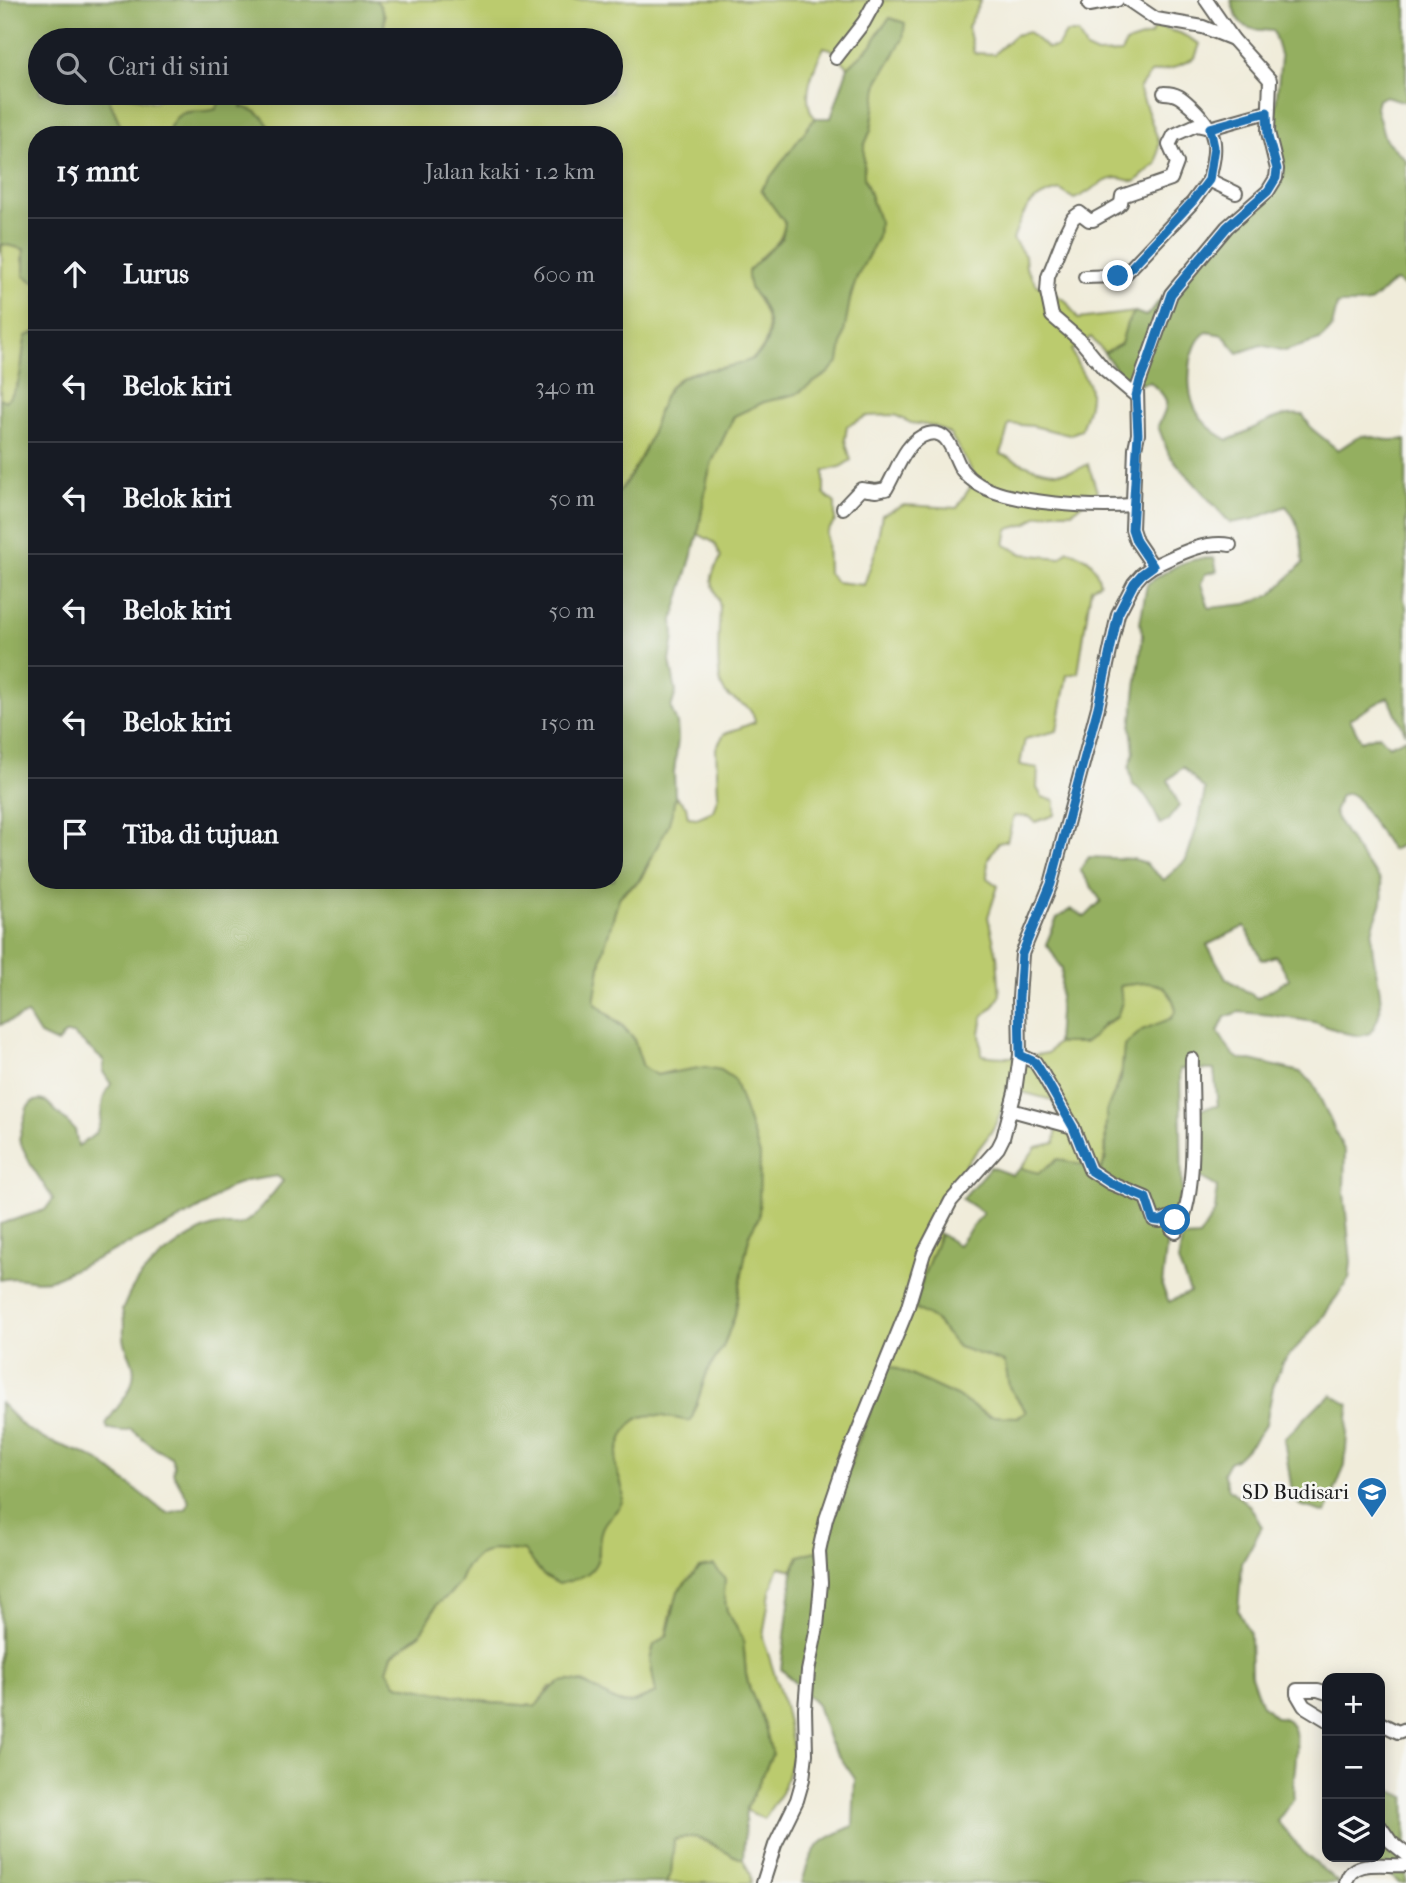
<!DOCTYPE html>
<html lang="id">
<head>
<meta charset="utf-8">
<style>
  body { margin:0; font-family:"IM FELL French Canon",serif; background:#20242c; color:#f1f3f6 }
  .controls { position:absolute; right:21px; bottom:21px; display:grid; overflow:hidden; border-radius:14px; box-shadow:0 4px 18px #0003 }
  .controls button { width:63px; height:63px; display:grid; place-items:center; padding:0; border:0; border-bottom:2px solid #363941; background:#171b24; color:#f1f3f6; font:35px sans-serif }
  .stop { position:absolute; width:21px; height:21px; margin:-16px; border:5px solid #1f6fb2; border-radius:50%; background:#fff }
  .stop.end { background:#1f6fb2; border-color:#fff; box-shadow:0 2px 7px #0008 }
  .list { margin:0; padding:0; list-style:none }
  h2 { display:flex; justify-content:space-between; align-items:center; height:91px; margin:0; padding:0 28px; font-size:30px }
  h2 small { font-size:23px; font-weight:400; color:#9ea1a6 }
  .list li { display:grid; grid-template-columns:46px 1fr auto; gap:21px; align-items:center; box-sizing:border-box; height:112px; padding:0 28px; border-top:2px solid #363941 }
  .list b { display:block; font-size:26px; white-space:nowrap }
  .list em { font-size:23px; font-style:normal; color:#9ea1a6 }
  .icon { flex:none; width:38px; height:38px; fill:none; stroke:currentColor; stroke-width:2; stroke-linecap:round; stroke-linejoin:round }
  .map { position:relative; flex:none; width:1406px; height:1883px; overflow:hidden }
  .search { position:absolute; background:#171b24; box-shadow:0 4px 18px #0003; left:28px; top:28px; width:595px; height:77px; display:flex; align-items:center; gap:18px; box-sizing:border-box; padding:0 24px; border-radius:38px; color:#9ea1a6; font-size:26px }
  .panel { position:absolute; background:#171b24; box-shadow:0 4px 18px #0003; left:28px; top:126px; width:595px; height:763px; border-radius:28px }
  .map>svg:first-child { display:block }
  .green { fill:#bbcb6e; stroke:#6c7445; stroke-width:2; fill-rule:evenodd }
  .forest { fill:#94af61; stroke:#58663e; stroke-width:2; fill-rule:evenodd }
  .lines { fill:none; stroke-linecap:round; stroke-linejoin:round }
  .minor-casing { stroke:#66655e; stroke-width:16 }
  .minor { stroke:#fff; stroke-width:12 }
  .route { stroke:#1f6fb2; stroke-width:9 }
  .labels { text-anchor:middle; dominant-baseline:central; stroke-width:5; stroke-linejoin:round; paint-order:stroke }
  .poi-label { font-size:21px; fill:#1c1c1c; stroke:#f6f6f2; text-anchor:end }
</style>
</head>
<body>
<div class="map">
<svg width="1406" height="1883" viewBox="0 0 1406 1883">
  <rect width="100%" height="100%" fill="#f6f6f2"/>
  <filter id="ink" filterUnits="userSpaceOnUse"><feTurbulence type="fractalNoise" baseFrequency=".0143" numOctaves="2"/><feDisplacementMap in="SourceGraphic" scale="14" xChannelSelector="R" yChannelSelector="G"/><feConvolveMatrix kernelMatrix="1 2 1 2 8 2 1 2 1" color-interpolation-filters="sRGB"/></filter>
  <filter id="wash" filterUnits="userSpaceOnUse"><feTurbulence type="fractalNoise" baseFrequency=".00686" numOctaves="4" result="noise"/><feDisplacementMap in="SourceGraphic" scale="28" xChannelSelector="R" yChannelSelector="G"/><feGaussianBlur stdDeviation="1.57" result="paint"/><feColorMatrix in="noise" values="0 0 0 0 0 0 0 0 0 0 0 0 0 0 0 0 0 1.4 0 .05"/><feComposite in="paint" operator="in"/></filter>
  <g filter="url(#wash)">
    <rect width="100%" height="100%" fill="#f0ecda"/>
    <!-- green -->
    <g class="green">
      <path d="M375,0H981L968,27L974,53L994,54L1015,35L1029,32L1047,48L1057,47L1066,33H1078L1086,49L1097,54L1121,53L1126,43L1151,35L1154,26L1180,33L1200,44L1195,58L1173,68L1151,73L1139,88L1159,142L1157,163L1135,182C1129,181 1122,178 1117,178C1101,179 1089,194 1074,199L1060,190C1028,197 1024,210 1013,239L1025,256L1026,268L1037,285L1066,301L1078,319L1135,312L1127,323L1121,344L1104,353L1091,337L1072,350C1075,364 1084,373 1089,386C1093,400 1085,417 1081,430L1069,435L1033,426L1009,424L1001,454C1029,467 1060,482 1088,464L1097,491L1072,512H1054L1037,516L1027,524L1008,529L1005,545L1023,554L1060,558L1068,550C1090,558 1094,561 1100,583L1091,588L1078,673L1067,675L1057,731L1025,739L1020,765L1038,768L1037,788L1042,797L1055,801V815L1035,822L1030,817L1014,816L1007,841L998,843L988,859L987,878L998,886L988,917L997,956L1000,996L994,1006L983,1016L980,1033L982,1055C1005,1059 1026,1057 1048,1053L1057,1043H1084C1095,1034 1103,1024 1117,1017L1122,1002L1119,986C1148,982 1168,977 1176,1010C1170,1024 1155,1026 1142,1030C1127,1059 1112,1090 1106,1122C1103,1140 1109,1152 1101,1170L1058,1159L1039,1173L1021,1168L1036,1147L1055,1143L1058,1112L1052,1100L1007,1088C999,1140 969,1152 946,1192C940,1203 935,1216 930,1228L940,1234L923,1277L916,1307L936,1321L958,1347L1004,1362L1008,1372L1009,1387L1026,1412C1003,1429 977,1409 956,1396L829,1530V1550L823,1555L799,1556L793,1570L779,1567L770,1592L763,1637L784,1705L794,1751L784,1788L764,1819L746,1810L772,1755L764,1722L750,1690L746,1674L743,1638L727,1611L724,1595V1579L673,1605L666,1636L654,1645L650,1660L656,1693L628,1704L612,1700L583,1682L550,1687L536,1706L494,1703L396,1684L387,1670L392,1655L421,1633L437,1604L449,1595L459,1583L466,1567L478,1555L494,1549L525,1551L544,1576L599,1555C599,1544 598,1533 604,1523C610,1514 622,1509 623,1497C625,1487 616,1476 616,1466C614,1448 627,1415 648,1414C658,1414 679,1419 691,1421L707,1372L724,1345L735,1315L746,1251L750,1233L759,1217L673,1071L657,1075L643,1067L633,1037L621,1024L594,1003L602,955L619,898C625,890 634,887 640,880C650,865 672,813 675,796L686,806L688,817L697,818L713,811L718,795L716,748L724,734L755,722C753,701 731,705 723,689C715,674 719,627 720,609C720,598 711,588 712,577C713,570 718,564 721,557L715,543L698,534L707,480L712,462L734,416L764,402L796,394L828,373L857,277L878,237L879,221L864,177L862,162L864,146L871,130L878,81L895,53L880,30L872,45L848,67L831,49L824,47C814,67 799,99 815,118L761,190L785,223C782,241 774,248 759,258L750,288C761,302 771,319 767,337C755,384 692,355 669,388C659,403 656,422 650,438C641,458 629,481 614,498V135H270V132L257,112L241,107L245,93H611V40H383L385,15ZM895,415L911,423L934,426L950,434L976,478L957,508L904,505L882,515L876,549L864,585L836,582L828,573L827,533L835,521V503L824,494V471L840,467L851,460L845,440L847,426L867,416Z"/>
      <path d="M106,93H118L154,102L168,93H206L219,102L216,110C190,116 183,101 168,132L173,135H125Z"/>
      <path d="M2,244L24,249L23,260L30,280L37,283V332L26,337C20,358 25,387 5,401L0,398Z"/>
      <path d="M689,1835C711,1841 723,1854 743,1859L750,1874L751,1883H666L671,1873L674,1840Z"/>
    </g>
    <!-- forest -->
    <g class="forest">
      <path d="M0,0H375C388,11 384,25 383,40H297L281,37L273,40H40V93H106L125,135H37V283L24,276V249L2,244L0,252Z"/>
      <path d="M1231,0H1406V102L1385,96L1378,100L1376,108L1385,139L1406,160V288L1396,281C1385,285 1379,298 1368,303C1358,306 1347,302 1337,305L1332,328L1320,340L1285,351L1261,345L1238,353L1223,335L1207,332C1197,338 1194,349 1191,360C1185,397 1194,422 1228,440C1253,431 1275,411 1303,415L1312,429L1338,450C1359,437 1358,432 1382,439C1389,441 1399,439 1406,440V565L1403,596L1406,607V734L1388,697L1350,719L1361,741L1379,735L1389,746L1406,738V843L1391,850L1356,797L1349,793L1341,795L1334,812C1342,830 1353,846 1365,862C1370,869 1379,874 1381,883C1387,907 1374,913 1372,934C1369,966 1394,1003 1370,1033L1361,1036L1345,1033L1314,1022L1271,1015L1239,1012L1225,1017L1218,1032C1227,1045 1233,1063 1251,1060L1300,1072L1312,1082L1316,1089L1345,1152L1344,1192L1351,1262L1349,1279L1318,1324L1282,1363L1273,1387L1266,1424L1253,1442L1236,1459L1229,1462L1223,1473L1229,1489L1250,1506L1262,1527L1242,1563L1238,1611L1250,1634L1251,1675L1256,1690L1262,1705L1275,1717C1312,1716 1289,1777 1294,1799L1277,1821L1306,1855L1339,1883H802C813,1844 817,1842 853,1826L855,1779L829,1741L817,1705L781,1669L793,1570L799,1556L815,1551L823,1555L829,1550L828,1530L855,1450L889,1365L956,1396L988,1416L1019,1417L1026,1412C1022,1403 1011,1392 1009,1386C1007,1377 1007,1370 1004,1362L958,1347L936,1321L915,1308L923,1277L940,1234L958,1245L983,1213L962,1199L990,1167L1012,1175L1021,1168L1039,1173L1058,1159L1101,1170L1106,1158V1111L1121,1079L1124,1046L1142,1030L1172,1018L1176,1010C1168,977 1148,982 1120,986L1122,1002L1117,1017L1103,1024L1093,1037L1084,1043H1057L1062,968C1055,961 1054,952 1046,944L1057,918L1071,909L1085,917L1101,901L1080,870L1089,857L1133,859L1143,862L1164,880L1186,860L1200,817L1205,790L1183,767L1168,780L1179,806L1167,821L1160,824C1152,807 1150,796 1133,785L1129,767L1134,752L1131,727L1143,634L1140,623L1147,584C1170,569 1186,557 1214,558L1217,571L1205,574L1201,584L1209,608L1247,604L1271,595L1303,563C1302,541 1301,524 1286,506L1254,519L1230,523L1169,455L1158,426C1170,400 1170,401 1150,382C1128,390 1115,368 1104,353L1121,344L1127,323L1135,312L1146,316L1188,269L1276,185L1272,139L1281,58L1273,31C1244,29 1239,29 1231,0ZM1245,926L1262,960L1276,956L1289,979L1257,998L1226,978L1207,945ZM1180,1069L1214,1070L1218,1106L1198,1109V1176L1217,1187L1215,1212L1199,1237L1182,1238L1178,1262L1190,1292L1169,1302L1162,1286L1167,1241L1166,1226L1182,1193Z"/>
      <path d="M890,18L905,23L903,39L878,81L871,130L864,146V177L879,221L878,237L857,277L851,294L839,361L828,373L796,394L764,402L734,416L712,462L707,480L698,534L673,620L674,637L670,661L676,692L671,708L677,723L678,739L674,773L675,796L673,809L668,826L638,882L624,891L619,898L602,955L594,1002L633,1037L643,1067L657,1075L705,1067L721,1070L734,1079L760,1155L759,1217L750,1233L746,1251L735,1314L724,1345L707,1372L691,1421C661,1417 636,1404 622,1439C619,1447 615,1457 616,1465C616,1475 625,1487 623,1497C622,1509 611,1514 605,1523C600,1530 599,1540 599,1549C599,1574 579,1579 559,1584L544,1576L524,1551L494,1549L478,1555L466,1567L459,1583L449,1595L437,1604L421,1633L392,1655L387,1670L396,1684L494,1703L536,1706C558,1678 568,1673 600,1692C608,1697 616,1703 625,1704C634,1705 648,1696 656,1693L650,1660L654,1645L667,1636L678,1591L699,1568L714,1565L725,1579L724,1595L727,1611L743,1638L746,1674L750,1690L764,1722L772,1755L746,1810L743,1859C715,1852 707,1829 674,1840L671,1873L666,1883H0V1403L25,1428L46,1440L85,1454L99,1461L162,1510L168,1513L186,1509L189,1501L173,1473L174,1465L171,1457L156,1449L131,1429L123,1431L108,1429L106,1424C117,1405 138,1389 133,1365C131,1357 127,1351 125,1343C122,1332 126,1322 122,1310C126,1302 129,1293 134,1286C147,1264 187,1235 211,1227C224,1222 236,1229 247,1221C260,1212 272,1194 283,1181L277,1176L246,1181L232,1186L218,1195L206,1205L171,1224L53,1279C31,1285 21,1274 0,1280V1224L45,1210L53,1199L31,1165L19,1140L27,1108L32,1102L40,1100L47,1102L75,1130L78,1146C84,1142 93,1137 96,1132C106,1115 96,1103 111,1084L103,1072L104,1061L73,1034H65L57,1043L40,1035L27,1014L0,1025V398L5,401C25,387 20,358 26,336L37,332V880H614V498C629,481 641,458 650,438C656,422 659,402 670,388C692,356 766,383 769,330C769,321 764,307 759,299C756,295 751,292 750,287C748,282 748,275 748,271L782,238L785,223L761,190L815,118H831L848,67L872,45L880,30Z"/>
      <path d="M206,93H245L241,107C257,110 269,117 270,135H173L168,132C178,103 194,116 216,109L219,102Z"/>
      <polygon points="1332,1395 1349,1405 1345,1465 1326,1513 1300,1505 1293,1498 1284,1439 1318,1405"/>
      <polygon points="1385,1775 1392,1791 1405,1797 1406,1883 1399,1883 1370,1857 1380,1857 1380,1783"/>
    </g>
  </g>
  <g filter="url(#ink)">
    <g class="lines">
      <!-- minor casing -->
      <g class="minor-casing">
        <g id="minor">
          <polyline points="1128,0 1156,19 1203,27 1233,39"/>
          <polyline points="1089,5 1117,0"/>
          <polyline points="836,58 864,22 876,0"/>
          <path d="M1164,93C1178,93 1183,99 1193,108C1219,133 1217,147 1209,180L1236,193"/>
          <polyline points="1085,277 1118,276 1126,273 1193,202 1209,180"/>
          <polyline points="1136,396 1104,369 1080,340 1052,316 1047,292 1048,277 1065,234 1073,218 1080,213 1089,220 1093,220 1118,206 1121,203 1122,196 1171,179 1177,163 1169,145 1174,135 1196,125 1210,128 1267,112"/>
          <path d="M843,508L861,489L876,491L886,489C897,471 905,440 928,434C950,428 953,457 962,470C966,475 973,481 978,484C1009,504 1095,508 1132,505"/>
          <path d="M1153,566C1176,556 1203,540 1230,545"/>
          <path d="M1020,1055L1035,1062L1042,1073L1073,1127L1090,1170L1110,1183L1146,1198L1154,1220L1160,1221L1173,1216L1172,1229L1176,1232C1200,1198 1191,1102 1192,1059"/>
          <polyline points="1011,1110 1073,1127"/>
          <polyline points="1327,1693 1318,1690 1297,1690 1297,1694 1304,1706 1327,1720"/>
          <polyline points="1380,1723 1398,1732 1406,1729"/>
          <polyline points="1380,1826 1391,1842 1406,1854"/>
          <polyline points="763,1883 775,1845 797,1800 803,1779 806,1754 805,1709 808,1671 817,1627 821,1583 819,1551 826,1519 845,1463 907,1310 924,1253 951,1201 998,1148 1003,1138 1015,1092 1020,1055 1019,998 1022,954 1051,884 1098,707 1118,614 1134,583 1142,574 1153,566 1136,541 1132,529 1135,448 1138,434 1137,389 1171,294 1227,227 1268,191 1276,178 1277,169 1268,132 1270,80 1233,39 1206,0"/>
          <path d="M1346,1883C1351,1857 1387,1867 1406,1865"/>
        </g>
      </g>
      <!-- minor -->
      <use href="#minor" class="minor"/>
    </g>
  </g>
  <g class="lines" filter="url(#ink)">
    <!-- route -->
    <polyline class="route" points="1118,276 1126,273 1193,201 1209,180 1214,147 1210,128 1267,112 1268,137 1277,169 1276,178 1268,191 1227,227 1171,294 1148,361 1140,380 1136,396 1138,434 1132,529 1136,541 1153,566 1142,574 1134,583 1118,614 1098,707 1051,884 1022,954 1019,998 1020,1055 1035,1062 1042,1073 1073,1127 1090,1170 1110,1183 1146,1198 1153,1220 1160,1221 1172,1215 1175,1220"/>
  </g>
  <!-- icons -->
  <defs>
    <g id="school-pin" transform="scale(1.575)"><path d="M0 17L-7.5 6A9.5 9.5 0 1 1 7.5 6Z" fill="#1f6fb2" stroke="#f6f6f2"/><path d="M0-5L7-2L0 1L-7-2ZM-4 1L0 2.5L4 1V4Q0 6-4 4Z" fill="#fff"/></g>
  </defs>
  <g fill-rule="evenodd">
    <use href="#school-pin" x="1372" y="1492"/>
  </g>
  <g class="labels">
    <!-- poi labels -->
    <g class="poi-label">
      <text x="1349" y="1492">SD Budisari</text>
    </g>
  </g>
</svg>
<div class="controls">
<button>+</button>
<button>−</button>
<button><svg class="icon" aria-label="layers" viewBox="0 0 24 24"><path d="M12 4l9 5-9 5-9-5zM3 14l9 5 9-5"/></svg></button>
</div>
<div class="stop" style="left:1175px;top:1220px"></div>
<div class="stop end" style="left:1118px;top:276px"></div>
<div class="search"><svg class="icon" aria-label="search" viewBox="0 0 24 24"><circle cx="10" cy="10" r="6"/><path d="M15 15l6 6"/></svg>Cari di sini</div>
<section class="panel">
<h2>15 mnt<small>Jalan kaki · 1.2 km</small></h2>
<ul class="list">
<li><svg class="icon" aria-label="ahead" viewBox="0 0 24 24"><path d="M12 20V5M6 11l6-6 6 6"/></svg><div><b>Lurus</b></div><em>600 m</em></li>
<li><svg class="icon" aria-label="left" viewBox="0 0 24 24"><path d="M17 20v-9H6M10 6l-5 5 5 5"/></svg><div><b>Belok kiri</b></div><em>340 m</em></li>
<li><svg class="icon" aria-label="left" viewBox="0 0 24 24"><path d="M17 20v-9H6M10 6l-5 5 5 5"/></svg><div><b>Belok kiri</b></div><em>50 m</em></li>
<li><svg class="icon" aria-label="left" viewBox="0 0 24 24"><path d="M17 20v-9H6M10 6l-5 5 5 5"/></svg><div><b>Belok kiri</b></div><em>50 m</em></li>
<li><svg class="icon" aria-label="left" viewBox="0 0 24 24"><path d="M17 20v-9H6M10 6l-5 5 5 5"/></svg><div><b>Belok kiri</b></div><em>150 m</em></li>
<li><svg class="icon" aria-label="arrive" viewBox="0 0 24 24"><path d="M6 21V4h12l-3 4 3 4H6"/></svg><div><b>Tiba di tujuan</b></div></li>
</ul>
</section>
</div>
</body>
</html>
